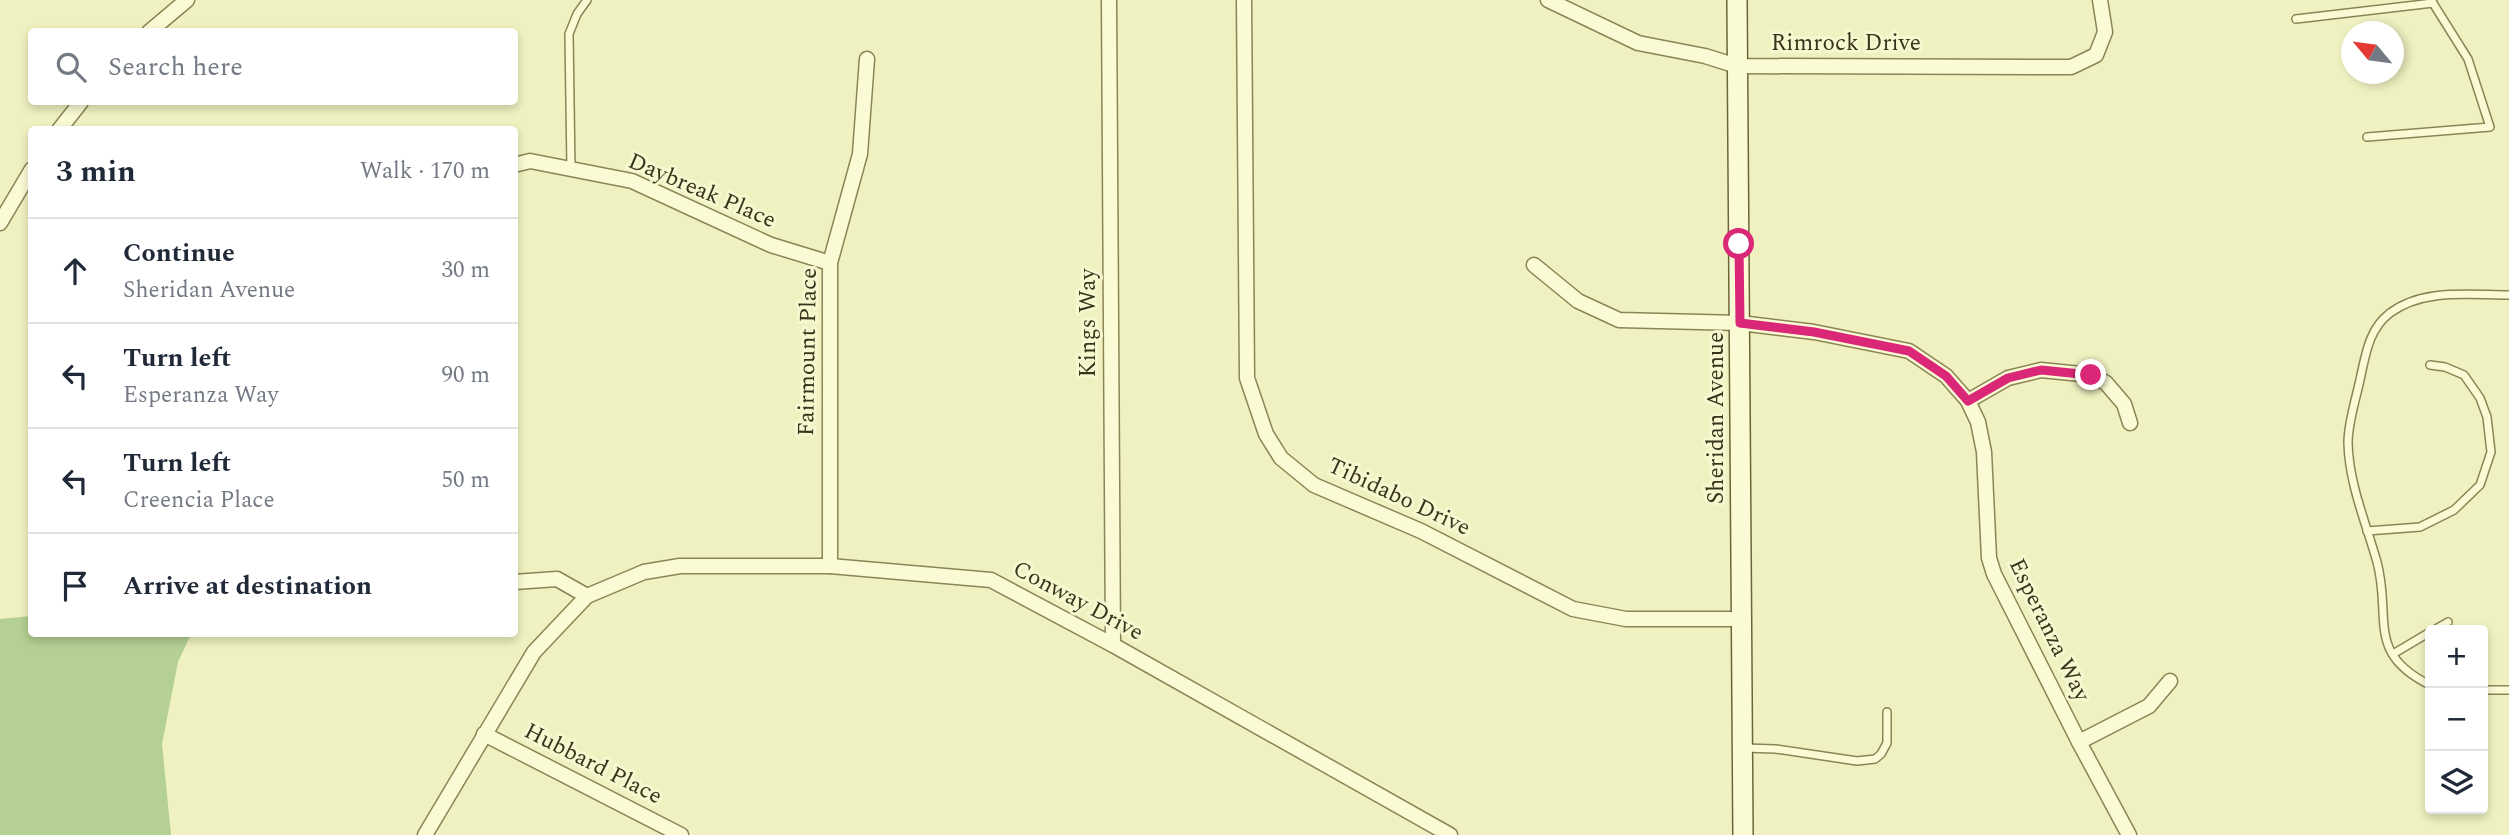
<!DOCTYPE html>
<html lang="en">
<head>
<meta charset="utf-8">
<style>
  body { margin:0; font-family:Spectral,serif; background:#f2f2f3; color:#1f2937 }
  .controls { position:absolute; right:21px; bottom:21px; display:grid; overflow:hidden; border-radius:7px; box-shadow:0 4px 10px #0003 }
  .controls button { width:63px; height:63px; display:grid; place-items:center; padding:0; border:0; border-bottom:2px solid #e0e1e3; background:#fff; color:#1f2937; font:35px sans-serif }
  .compass { position:absolute; left:2341px; top:21px; width:63px; height:63px; border-radius:50%; background:#fff; box-shadow:0 4px 10px #0003; rotate:299deg }
  .stop { position:absolute; width:21px; height:21px; margin:-16px; border:5px solid #db2777; border-radius:50%; background:#fff }
  .stop.end { background:#db2777; border-color:#fff; box-shadow:0 2px 7px #0008 }
  .list { margin:0; padding:0; list-style:none }
  h2 { display:flex; justify-content:space-between; align-items:center; height:91px; margin:0; padding:0 28px; font-size:30px }
  h2 small { font-size:23px; font-weight:400; color:#747a83 }
  .list li { display:grid; grid-template-columns:46px 1fr auto; gap:21px; align-items:center; box-sizing:border-box; height:105px; padding:0 28px; border-top:2px solid #e0e1e3 }
  .list b { display:block; font-size:26px; white-space:nowrap }
  .list p { margin:0; font-size:23px; white-space:nowrap; color:#747a83 }
  .list em { font-size:23px; font-style:normal; color:#747a83 }
  .icon { flex:none; width:38px; height:38px; fill:none; stroke:currentColor; stroke-width:2; stroke-linecap:round; stroke-linejoin:round }
  .map { position:relative; flex:none; width:2509px; height:835px; overflow:hidden }
  .search { position:absolute; background:#fff; box-shadow:0 4px 10px #0003; left:28px; top:28px; width:490px; height:77px; display:flex; align-items:center; gap:18px; box-sizing:border-box; padding:0 24px; border-radius:7px; color:#747a83; font-size:26px }
  .panel { position:absolute; background:#fff; box-shadow:0 4px 10px #0003; left:28px; top:126px; width:490px; height:511px; border-radius:7px }
  .map>svg:first-child { display:block }
  .green { fill:#b4d093 }
  .lines { fill:none; stroke-linecap:round; stroke-linejoin:round }
  .lane-casing { stroke:#8b8457; stroke-width:10 }
  .street-casing { stroke:#8b8457; stroke-width:17 }
  .secondary-casing { stroke:#6d653a; stroke-width:22 }
  .lane { stroke:#fafbd4; stroke-width:7 }
  .street { stroke:#fafbd4; stroke-width:14 }
  .secondary { stroke:#fafbd4; stroke-width:19 }
  .route { stroke:#db2777; stroke-width:9 }
  .labels { text-anchor:middle; dominant-baseline:central; stroke-width:6; stroke-linejoin:round; paint-order:stroke }
  .street-label { font-size:23px; fill:#3a341c; stroke:#f6f8d0 }
</style>
</head>
<body>
<div class="map">
<svg width="2509" height="835" viewBox="0 0 2509 835">
  <rect width="100%" height="100%" fill="#eff1c0"/>
  <!-- green -->
  <polygon class="green" points="31,616 32,634 191,634 178,662 162,744 171,835 0,835 0,619"/>
  <g class="lines">
    <!-- lane casing -->
    <g class="lane-casing">
      <g id="lane">
        <polyline points="2296,19 2433,3"/>
        <polyline points="2367,137 2490,127 2468,59 2431,0"/>
        <polyline points="571,170 569,34 577,14 587,0"/>
        <polyline points="2367,531 2420,527 2454,510 2480,485 2491,452 2487,417 2480,398 2464,375 2445,367 2430,365"/>
        <polyline points="2434,630 2448,622"/>
        <polyline points="2393,654 2430,632"/>
        <path d="M2430,685C2365,653 2392,617 2377,562C2366,523 2349,484 2348,443C2348,421 2357,396 2361,375C2366,352 2370,328 2390,313C2423,288 2470,295 2509,295"/>
        <polyline points="2483,690 2509,690"/>
        <polyline points="1744,748 1776,749 1857,761 1875,759 1881,754 1887,743 1887,712"/>
      </g>
    </g>
    <!-- street casing -->
    <g class="street-casing">
      <g id="street">
        <polyline points="1109,0 1113,645"/>
        <polyline points="1244,0 1247,378 1266,434 1281,458 1314,485 1421,531 1573,609 1626,619 1742,619"/>
        <polyline points="1548,0 1638,43 1705,56 1737,66 2071,67 2096,55 2105,32 2100,0"/>
        <polyline points="149,32 187,0"/>
        <polyline points="59,130 81,102"/>
        <polyline points="514,165 530,161 632,181 771,245 830,263"/>
        <polyline points="0,223 32,169"/>
        <polyline points="1534,265 1578,301 1619,320 1740,323 1814,332 1909,351 1946,376 1968,401 1978,422 1984,452 1989,558 1994,574 2079,742 2129,835"/>
        <polyline points="1968,401 2008,378 2041,370 2091,375 2106,383 2124,404 2130,423"/>
        <polyline points="830,566 830,263 860,154 867,59"/>
        <polyline points="514,582 557,579 587,596"/>
        <polyline points="484,734 681,835"/>
        <polyline points="2079,742 2149,706 2170,681"/>
        <polyline points="425,835 534,652 587,596 644,572 680,566 830,566 991,580 1113,645 1450,835"/>
      </g>
    </g>
    <!-- secondary casing -->
    <g class="secondary-casing">
      <polyline id="secondary" points="1737,0 1743,835"/>
    </g>
    <!-- lane -->
    <use href="#lane" class="lane"/>
    <!-- street -->
    <use href="#street" class="street"/>
    <!-- secondary -->
    <use href="#secondary" class="secondary"/>
  </g>
  <g class="lines">
    <!-- route -->
    <polyline class="route" points="1739,244 1740,323 1814,332 1909,351 1946,376 1968,401 2008,378 2041,370 2091,375"/>
  </g>
  <g class="labels">
    <!-- street labels -->
    <g class="street-label">
      <text x="1846" y="43">Rimrock Drive</text>
      <text transform="translate(702 191) rotate(23)">Daybreak Place</text>
      <text transform="translate(1088 323) rotate(-90)">Kings Way</text>
      <text transform="translate(808 352) rotate(-89)">Fairmount Place</text>
      <text transform="translate(1716 418) rotate(-90)">Sheridan Avenue</text>
      <text transform="translate(1399 497) rotate(25)">Tibidabo Drive</text>
      <text transform="translate(1078 601) rotate(28)">Conway Drive</text>
      <text transform="translate(2049 630) rotate(64)">Esperanza Way</text>
      <text transform="translate(593 764) rotate(27)">Hubbard Place</text>
    </g>
  </g>
</svg>
<div class="controls">
<button>+</button>
<button>−</button>
<button><svg class="icon" aria-label="layers" viewBox="0 0 24 24"><path d="M12 4l9 5-9 5-9-5zM3 14l9 5 9-5"/></svg></button>
</div>
<svg class="compass" viewBox="-18 -18 36 36"><path d="M0-13l5 13h-10z" fill="#e53935"/><path d="M0 13l5-13h-10z" fill="#747a83"/></svg>
<div class="stop" style="left:1739px;top:244px"></div>
<div class="stop end" style="left:2091px;top:375px"></div>
<div class="search"><svg class="icon" aria-label="search" viewBox="0 0 24 24"><circle cx="10" cy="10" r="6"/><path d="M15 15l6 6"/></svg>Search here</div>
<section class="panel">
<h2>3 min<small>Walk · 170 m</small></h2>
<ul class="list">
<li><svg class="icon" aria-label="ahead" viewBox="0 0 24 24"><path d="M12 20V5M6 11l6-6 6 6"/></svg><div><b>Continue</b><p>Sheridan Avenue</p></div><em>30 m</em></li>
<li><svg class="icon" aria-label="left" viewBox="0 0 24 24"><path d="M17 20v-9H6M10 6l-5 5 5 5"/></svg><div><b>Turn left</b><p>Esperanza Way</p></div><em>90 m</em></li>
<li><svg class="icon" aria-label="left" viewBox="0 0 24 24"><path d="M17 20v-9H6M10 6l-5 5 5 5"/></svg><div><b>Turn left</b><p>Creencia Place</p></div><em>50 m</em></li>
<li><svg class="icon" aria-label="arrive" viewBox="0 0 24 24"><path d="M6 21V4h12l-3 4 3 4H6"/></svg><div><b>Arrive at destination</b></div></li>
</ul>
</section>
</div>
</body>
</html>
